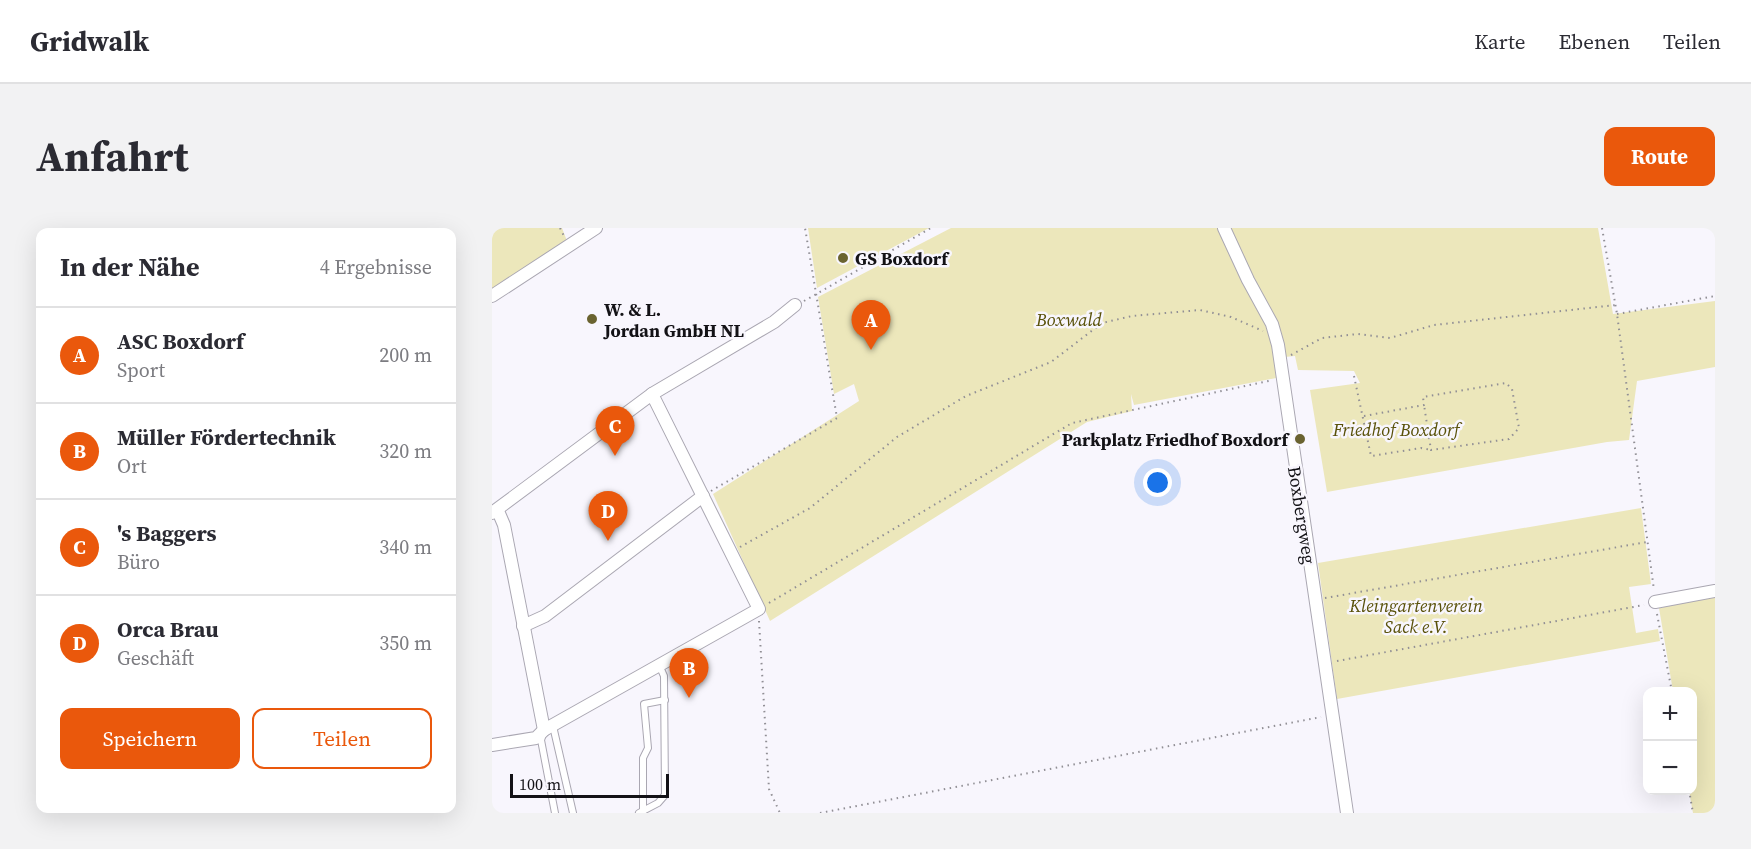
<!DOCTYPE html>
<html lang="de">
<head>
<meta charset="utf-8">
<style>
  body { margin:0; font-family:"Source Serif 4",serif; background:#f2f2f3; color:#2b2b33 }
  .controls { position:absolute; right:18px; bottom:18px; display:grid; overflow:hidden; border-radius:12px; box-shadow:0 6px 24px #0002 }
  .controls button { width:54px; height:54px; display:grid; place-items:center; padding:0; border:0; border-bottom:2px solid #e1e1e2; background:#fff; color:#2b2b33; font:30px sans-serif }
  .scale { position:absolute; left:18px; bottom:15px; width:159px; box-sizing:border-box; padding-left:6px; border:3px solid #131216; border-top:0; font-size:16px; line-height:21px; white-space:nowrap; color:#131216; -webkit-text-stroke:4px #f8f6fd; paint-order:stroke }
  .you { position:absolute; left:666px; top:255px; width:21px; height:21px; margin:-15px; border:4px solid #fff; border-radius:50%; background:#1a73e8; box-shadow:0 0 0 9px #1a73e833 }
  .badge { display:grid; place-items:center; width:39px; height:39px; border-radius:50%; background:#ea580c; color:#fff; font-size:20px; font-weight:700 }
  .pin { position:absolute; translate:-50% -50px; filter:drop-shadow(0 2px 3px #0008) }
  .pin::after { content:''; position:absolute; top:32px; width:21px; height:18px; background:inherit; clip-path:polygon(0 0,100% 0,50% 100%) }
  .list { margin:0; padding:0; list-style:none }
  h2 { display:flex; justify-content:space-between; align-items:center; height:78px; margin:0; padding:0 24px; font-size:26px }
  h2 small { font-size:20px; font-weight:400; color:#7c7c81 }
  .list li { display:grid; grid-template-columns:39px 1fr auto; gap:18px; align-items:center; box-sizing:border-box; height:96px; padding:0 24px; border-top:2px solid #e1e1e2 }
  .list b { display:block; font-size:22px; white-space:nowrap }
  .list p { margin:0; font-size:20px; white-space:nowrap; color:#7c7c81 }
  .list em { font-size:20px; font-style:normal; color:#7c7c81 }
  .actions { display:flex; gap:12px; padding:18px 24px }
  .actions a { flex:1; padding:14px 0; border:2px solid #ea580c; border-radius:12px; text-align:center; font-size:21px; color:#ea580c }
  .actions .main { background:#ea580c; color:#fff }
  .map { position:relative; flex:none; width:1223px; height:585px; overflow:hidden; border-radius:12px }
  header { display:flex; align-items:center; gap:36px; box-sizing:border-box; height:84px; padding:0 30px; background:#fff; border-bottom:2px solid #e1e1e2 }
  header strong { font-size:28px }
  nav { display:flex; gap:33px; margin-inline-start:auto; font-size:21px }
  .intro { display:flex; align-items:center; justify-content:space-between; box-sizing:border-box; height:144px; padding:0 36px }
  h1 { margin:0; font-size:42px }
  .button { padding:15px 27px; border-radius:12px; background:#ea580c; color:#fff; font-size:21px; font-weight:700 }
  main { display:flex; gap:36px; padding:0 36px }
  aside { flex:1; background:#fff; border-radius:12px; box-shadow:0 6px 24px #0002 }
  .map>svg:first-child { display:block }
  .green { fill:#ece7bb }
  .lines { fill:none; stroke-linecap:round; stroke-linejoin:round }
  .service-casing { stroke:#aaa7b2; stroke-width:8 }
  .minor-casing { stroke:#aaa7b2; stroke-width:14 }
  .path { stroke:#918f95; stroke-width:2; stroke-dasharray:1.5 4.5; stroke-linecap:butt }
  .service { stroke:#fff; stroke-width:6 }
  .minor { stroke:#fff; stroke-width:12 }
  .poi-dot { fill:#6a6330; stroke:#f8f6fd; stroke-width:2 }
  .labels { text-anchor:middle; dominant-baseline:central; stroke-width:5; stroke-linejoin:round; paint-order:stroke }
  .poi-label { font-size:18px; font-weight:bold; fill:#131216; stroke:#f8f6fd; text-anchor:start }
  .park-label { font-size:18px; font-style:italic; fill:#595109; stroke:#f8f6fd }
  .street-label { font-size:18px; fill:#131216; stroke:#f8f6fd }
</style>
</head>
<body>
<header>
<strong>Gridwalk</strong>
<nav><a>Karte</a><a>Ebenen</a><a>Teilen</a></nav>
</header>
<div class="intro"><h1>Anfahrt</h1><a class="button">Route</a></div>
<main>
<aside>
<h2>In der Nähe<small>4 Ergebnisse</small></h2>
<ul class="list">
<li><span class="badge">A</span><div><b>ASC Boxdorf</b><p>Sport</p></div><em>200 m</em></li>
<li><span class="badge">B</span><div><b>Müller Fördertechnik</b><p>Ort</p></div><em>320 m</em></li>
<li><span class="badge">C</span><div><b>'s Baggers</b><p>Büro</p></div><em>340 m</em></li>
<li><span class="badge">D</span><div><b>Orca Brau</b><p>Geschäft</p></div><em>350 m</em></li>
</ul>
<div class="actions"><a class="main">Speichern</a><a>Teilen</a></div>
</aside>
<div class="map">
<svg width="1223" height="585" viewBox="0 0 1223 585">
  <rect width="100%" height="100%" fill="#f8f6fd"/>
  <!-- green -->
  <g class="green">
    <polygon points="0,0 70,0 75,13 0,63"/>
    <polygon points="316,0 437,0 325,60"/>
    <polygon points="459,0 1106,0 1121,86 1223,73 1223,139 1145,153 1137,212 1115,214 835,264 818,162 868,155 862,143 806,142 803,128 782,130 784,150 642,177 639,166 640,183 595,194 278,393 221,266 367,173 362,156 342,166 326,69"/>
    <polygon points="1149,280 1159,356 1137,359 1144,405 1166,401 1168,413 845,471 826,335"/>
    <polygon points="1223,369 1223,585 1201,585 1197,563 1200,562 1200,464 1181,463 1167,380"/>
  </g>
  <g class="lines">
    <!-- service casing -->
    <g class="service-casing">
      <g id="service">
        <polyline points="61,498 81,585"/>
        <polyline points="51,506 49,512 63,585"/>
        <polyline points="151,583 151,530 156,520 152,476 173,472"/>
        <polyline points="147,585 166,575 173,567 172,448 167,437"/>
      </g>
    </g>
    <!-- minor casing -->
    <g class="minor-casing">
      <g id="minor">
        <polyline points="732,0 756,52 780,96 786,117 855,585"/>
        <polyline points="0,68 104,0"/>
        <polyline points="160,166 282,94 303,77"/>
        <polyline points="6,283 12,297 52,502"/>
        <polyline points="0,285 160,166 267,381 52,502 44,510 0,517"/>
        <polyline points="1163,374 1223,363"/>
        <polyline points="31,398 53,388 211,268"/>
      </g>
    </g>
    <!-- path -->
    <g class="path">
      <polyline points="68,0 72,8"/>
      <polyline points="1110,0 1125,86 1162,362"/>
      <polyline points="312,73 439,0"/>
      <polyline points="1125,86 1223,68"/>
      <polyline points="799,127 830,110 866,106 898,110 942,97 1124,77"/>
      <polyline points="862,148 879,228 929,220 939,222"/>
      <polyline points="872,188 932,177 931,169 1014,155 1020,161 1027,200 1017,211 939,222 932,177"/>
      <polyline points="219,263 345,190 313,0"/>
      <polyline points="248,319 318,280 405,209 474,168 559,134 610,95 640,88 708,82 739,89 771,103"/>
      <polyline points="833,370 1155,314"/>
      <polyline points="277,375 580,195 781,152"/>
      <polyline points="1165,386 1180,464"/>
      <polyline points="267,393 277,561 288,585"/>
      <polyline points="845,433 1152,377"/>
      <polyline points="1197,562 1201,585"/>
      <polyline points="328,585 829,489"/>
    </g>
    <!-- service -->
    <use href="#service" class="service"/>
    <!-- minor -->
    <use href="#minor" class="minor"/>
  </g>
  <!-- markers -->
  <g class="poi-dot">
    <circle cx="351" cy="30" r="6"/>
    <circle cx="100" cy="91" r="6"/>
    <circle cx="808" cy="211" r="6"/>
  </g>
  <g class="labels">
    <!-- poi labels -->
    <g class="poi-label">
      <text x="363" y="30">GS Boxdorf</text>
      <text x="112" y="81">W. &amp; L.<tspan x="112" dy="21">Jordan GmbH NL</tspan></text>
      <text x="796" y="211" text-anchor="end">Parkplatz Friedhof Boxdorf</text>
    </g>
    <!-- park labels -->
    <g class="park-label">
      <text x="577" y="91">Boxwald</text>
      <text x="904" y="201">Friedhof Boxdorf</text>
      <text x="924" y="377">Kleingartenverein<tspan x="924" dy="21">Sack e.V.</tspan></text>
    </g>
    <!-- street labels -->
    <g class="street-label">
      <text transform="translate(810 287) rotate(81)">Boxbergweg</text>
    </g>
  </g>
</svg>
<div class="controls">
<button>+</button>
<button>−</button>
</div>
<div class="scale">100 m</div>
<div class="you"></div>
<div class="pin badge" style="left:379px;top:122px">A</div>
<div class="pin badge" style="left:197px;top:470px">B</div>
<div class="pin badge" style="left:123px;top:228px">C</div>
<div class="pin badge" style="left:116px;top:313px">D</div>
</div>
</main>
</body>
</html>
